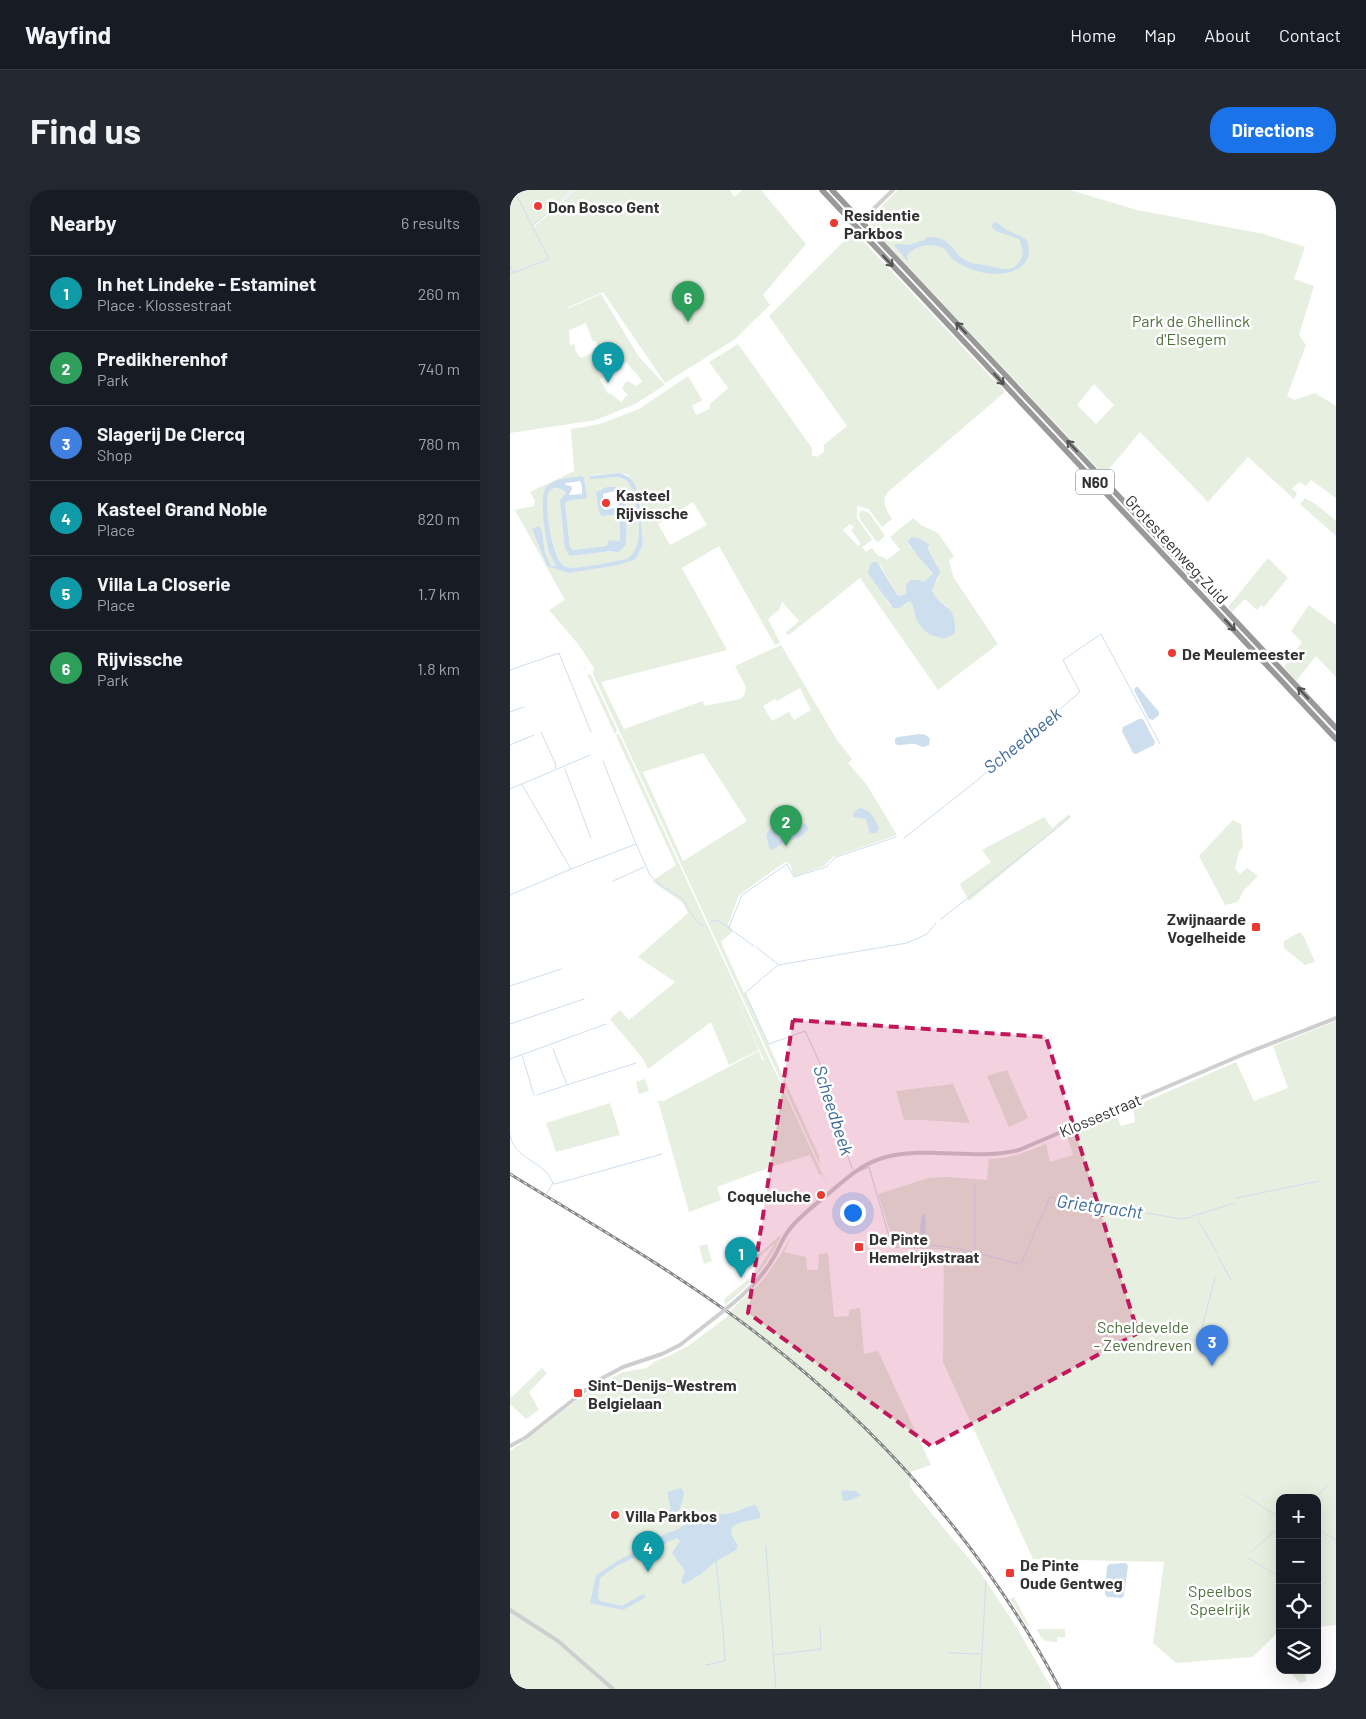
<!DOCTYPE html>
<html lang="en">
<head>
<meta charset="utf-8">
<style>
  body { margin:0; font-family:Barlow,sans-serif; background:#242831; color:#f1f3f6 }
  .controls { position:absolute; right:15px; bottom:15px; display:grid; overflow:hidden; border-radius:10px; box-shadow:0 5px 20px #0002 }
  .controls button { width:45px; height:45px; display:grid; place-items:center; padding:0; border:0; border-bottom:1px solid #363941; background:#171b24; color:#f1f3f6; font:25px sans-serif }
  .you { position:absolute; left:342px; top:1022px; width:18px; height:18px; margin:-12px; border:4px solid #fff; border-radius:50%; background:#1a73e8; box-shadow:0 0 0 8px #1a73e833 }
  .badge { display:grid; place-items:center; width:32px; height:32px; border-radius:50%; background:#1a73e8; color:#fff; font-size:16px; font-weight:700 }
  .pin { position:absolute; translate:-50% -41px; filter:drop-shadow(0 1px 2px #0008) }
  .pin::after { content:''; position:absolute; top:26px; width:18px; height:15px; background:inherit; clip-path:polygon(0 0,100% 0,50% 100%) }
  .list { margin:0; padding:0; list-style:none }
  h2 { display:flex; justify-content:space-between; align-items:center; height:65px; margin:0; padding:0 20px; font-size:21px }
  h2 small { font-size:16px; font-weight:400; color:#9ea1a6 }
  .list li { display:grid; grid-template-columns:32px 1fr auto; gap:15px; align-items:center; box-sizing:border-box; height:75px; padding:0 20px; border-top:1px solid #363941 }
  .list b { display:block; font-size:19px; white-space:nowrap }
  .list p { margin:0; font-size:16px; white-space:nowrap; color:#9ea1a6 }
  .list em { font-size:16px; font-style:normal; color:#9ea1a6 }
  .icon { flex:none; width:28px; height:28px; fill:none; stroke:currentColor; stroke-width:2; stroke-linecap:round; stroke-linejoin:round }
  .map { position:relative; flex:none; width:826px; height:1499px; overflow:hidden; border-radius:20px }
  header { display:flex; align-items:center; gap:30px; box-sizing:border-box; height:70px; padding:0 25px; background:#171b24; border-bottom:1px solid #363941 }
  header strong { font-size:24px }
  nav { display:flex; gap:28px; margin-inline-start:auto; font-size:18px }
  .intro { display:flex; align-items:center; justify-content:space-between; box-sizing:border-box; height:120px; padding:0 30px }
  h1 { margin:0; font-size:35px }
  .button { padding:12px 22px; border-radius:20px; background:#1a73e8; color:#fff; font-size:18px; font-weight:700 }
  main { display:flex; gap:30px; padding:0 30px }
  aside { flex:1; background:#171b24; border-radius:20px; box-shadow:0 5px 20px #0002 }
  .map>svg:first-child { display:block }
  .green { fill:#e7efe1; fill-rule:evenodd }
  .water { fill:#cddeef; fill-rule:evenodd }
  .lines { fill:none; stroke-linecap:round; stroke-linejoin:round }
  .stream { stroke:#cddeef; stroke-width:1 }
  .minor { stroke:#cfcfcf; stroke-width:4 }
  .highway { stroke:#999; stroke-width:5.5 }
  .rail-casing { stroke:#878787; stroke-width:3 }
  .rail { stroke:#fff; stroke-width:1; stroke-dasharray:4; stroke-linecap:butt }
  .minor-bridge { stroke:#cfcfcf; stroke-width:4 }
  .oneway { stroke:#515151 }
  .marked { fill:#c2185b; fill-opacity:0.2; stroke:#c2185b; stroke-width:4; stroke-dasharray:10 6; stroke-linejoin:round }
  .poi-dot { fill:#ed3931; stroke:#fff; stroke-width:2 }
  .labels { text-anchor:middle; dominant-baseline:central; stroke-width:5; stroke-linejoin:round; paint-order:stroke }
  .shield { fill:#fff; stroke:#707070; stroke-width:1 }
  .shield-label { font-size:15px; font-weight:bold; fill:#323232 }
  .poi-label { font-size:16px; font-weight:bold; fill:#323232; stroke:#fff; text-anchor:start }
  .park-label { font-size:16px; fill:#4f713d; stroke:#fff }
  .street-label { font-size:16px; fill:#323232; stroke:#fff }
  .water-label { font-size:18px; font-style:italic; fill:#3b6a9a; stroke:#fff }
</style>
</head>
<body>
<header>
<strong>Wayfind</strong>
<nav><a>Home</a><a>Map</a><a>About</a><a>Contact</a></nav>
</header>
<div class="intro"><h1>Find us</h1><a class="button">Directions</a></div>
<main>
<aside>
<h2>Nearby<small>6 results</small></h2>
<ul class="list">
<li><span class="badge" style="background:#0f9aa8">1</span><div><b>In het Lindeke - Estaminet</b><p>Place · Klossestraat</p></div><em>260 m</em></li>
<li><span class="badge" style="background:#2e9e5b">2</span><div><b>Predikherenhof</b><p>Park</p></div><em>740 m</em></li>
<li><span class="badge" style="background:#3f7fe0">3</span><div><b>Slagerij De Clercq</b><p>Shop</p></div><em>780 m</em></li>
<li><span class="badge" style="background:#0f9aa8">4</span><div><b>Kasteel Grand Noble</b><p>Place</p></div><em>820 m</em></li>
<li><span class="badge" style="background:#0f9aa8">5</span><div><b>Villa La Closerie</b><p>Place</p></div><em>1.7 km</em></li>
<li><span class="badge" style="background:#2e9e5b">6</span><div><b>Rijvissche</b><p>Park</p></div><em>1.8 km</em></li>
</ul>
</aside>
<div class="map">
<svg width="826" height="1499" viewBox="0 0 826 1499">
  <rect width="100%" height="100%" fill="#fff"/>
  <!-- green -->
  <g class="green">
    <path d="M0,0H61L23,36V38L65,0H220L224,7L232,0H251L296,54L253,105L260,115L224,150L155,193L93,102L57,118V119L91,104L129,167L155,195L125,214L86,230L0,243ZM76,133L83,152L86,151L88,160L71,168L66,162L64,154L60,155L59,140ZM117,172C121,180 129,184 132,192L126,196L118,191L115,193L112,198L115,202L118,204L111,212L100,203L98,204L90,189L112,179L111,174Z"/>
    <path d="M388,0H560L627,20L754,44L795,57L784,89L804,96L789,145L796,155L777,206L784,210L805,203L826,216V308L801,290L796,296L789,292L782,299L787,303L784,309L738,267L698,312L630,242L594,285L361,37L358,30ZM584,194L604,215L586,234L567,215Z"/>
    <path d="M341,44L345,45L354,52L495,202L377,303C371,312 377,321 382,329L372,337L359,319L347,316V328L362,350L352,357L356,362L362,358L368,366L373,367L377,370L390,360L380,347L403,328L411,335L428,343L444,366L439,371L444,388L488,454L428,500L350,388L279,445L275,443L289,431L272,412L269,420L258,429L270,453L265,455L209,356L172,378L217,460L91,492L114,539L193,511L194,516L230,509L234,506L236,497L225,476L271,455L327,550L342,569L338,573L357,595L387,645L323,667L314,676L284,687L280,674L275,672L229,705L218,734L223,741L211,752L234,803L235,802L309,966L310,975L83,484L84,478L68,454L39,420L55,410L5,320L24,316L25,311L20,302L64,281L61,239L90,234L129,219L178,186L192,210L182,216L186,225L199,219L200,214L218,198L199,172L228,154L302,258V265L307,267L314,262V255L337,236L259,126ZM109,283L119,285L120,293C107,283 95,289 80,289L79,286L81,285ZM74,288L76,308L58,311L55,314L60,357L63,360L98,356L110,351L109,325L97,326L89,322L90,299L105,297L112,300C117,319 117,336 116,355L108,363L102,361L60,366L50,310L56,303C51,298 40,295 38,304C34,316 43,374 56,377C69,380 103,371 117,369C135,356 128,327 125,309L130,311L133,355L126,369L58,383L37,376L22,339L32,341L35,363L41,376H46L40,363L36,297ZM183,312L197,335L160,355L148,334ZM340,334L344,337L341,340L351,354L348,356L333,340ZM409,348L419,354L418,359L427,375L428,389C416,403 426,410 439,417L405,427L404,416L400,411C397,413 393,416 390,417C373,424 371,385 370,375L388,406L396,404V396L408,390L414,392L423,385L410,367L399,356ZM290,498L301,520L284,530L279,522L262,531L253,516L265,509L267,511ZM193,563L237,631L173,671L133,582Z"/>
    <polygon points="795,308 807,315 826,331 826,346 790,314"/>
    <polygon points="352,320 359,323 374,344 374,347 368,352 365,350 350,329 349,324"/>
    <polygon points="758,368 778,388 754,417 751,415 747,420 735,409 722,422 718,417"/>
    <polygon points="799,415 826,435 826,487 806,466 786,491 774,477 792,452 781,441"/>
    <polygon points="73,475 74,475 77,484 81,485 107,540 106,543 103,544 104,542"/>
    <polygon points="109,544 318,996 312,985 309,984 300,965 263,976 207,997 211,1010 179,1022 148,911 150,910 152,912 249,861 252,870 254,870 207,763 249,860 219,875 201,832 138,879 133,869 100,829 110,820 119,830 165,792 128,767 178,723 173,713 142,691 166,675 111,557 106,545"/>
    <polygon points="559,624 561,627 459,711 450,694 481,672 472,660 534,627 542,638"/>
    <polygon points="723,630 731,634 733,657 729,662 725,678 730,684 737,678 748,686 733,701 728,712 715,715 689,666"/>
    <polygon points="790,742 794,747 805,772 795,775 774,758 774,751"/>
    <path d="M826,831V1435L807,1437V1308H770V1440L743,1467L666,1473L643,1453L654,1372L523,1369L433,1172L434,1060L385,1058L368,1004L419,988L437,987L477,990L479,969C501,969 516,962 536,954L540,972L563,965L557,945L606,924L611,936L625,932L623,917L726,872L744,911L778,898L763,856Z"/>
    <polygon points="497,880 518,928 499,937 477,886"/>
    <polygon points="135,889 139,901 129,904 126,892"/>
    <polygon points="443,894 460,933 413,930 394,930 386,901"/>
    <polygon points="100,913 110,945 46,962 36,933"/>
    <path d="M283,1044L274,1062L296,1067L297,1080H308L309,1064L318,1063L324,1127L339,1126V1120L350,1118L354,1164L368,1161L421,1275L401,1282L400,1297L470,1382L507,1438L542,1499H0V1261L12,1253L66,1211L98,1190L113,1182L137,1178L144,1172L163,1164L178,1156L217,1127C225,1113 239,1105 250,1093C263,1078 273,1060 283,1044Z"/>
    <path d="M269,1046L271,1047C255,1078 242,1093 215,1115L214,1109L246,1083L265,1053L233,1081V1079Z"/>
    <polygon points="197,1054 202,1071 194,1074 189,1056"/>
    <polygon points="32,1178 37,1183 19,1202 29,1220 16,1229 0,1214 0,1205 2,1207"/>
    <polygon points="504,1407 519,1435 517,1436 500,1409"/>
    <path d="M527,1439H555V1448L547,1447V1452C535,1452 531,1450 527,1439Z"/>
    <polygon points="778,1480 795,1480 796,1491 790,1493"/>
  </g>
  <!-- water -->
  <g class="water">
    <path d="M486,32L497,40L516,49C520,58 521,66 514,74C496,91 461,84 443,69C439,66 437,60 433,58C420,53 406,55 397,65L398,72L384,55L388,54L398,55L415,50L417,47C445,46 440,65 459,72C463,74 469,74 474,75C487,77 501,85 510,71C515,63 512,57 509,49L486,41L482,37L483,33Z"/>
    <path d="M109,283C120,286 124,290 127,301L122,299C115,280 95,290 80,289L79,286Z"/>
    <path d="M71,286L74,288L77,308L58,311L55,314L60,357L63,360L97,356L99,350L110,351L109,325L92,326L89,322L86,303C92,297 105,294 112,300C117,319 117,336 116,355L108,363L102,361L60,366L55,358L50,310L56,303C51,297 40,295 38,305C34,316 43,374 56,377C69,380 103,371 117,369C135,356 128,327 125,309L129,306L133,355L126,369L108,375L58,383L37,376L22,339L29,336L32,341L35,363L41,376H46C44,371 41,367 39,362C36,349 28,305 37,296C47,288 60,288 71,286ZM70,291L72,296V304L59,305L62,299L61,296L55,295L56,293ZM105,301L109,305L108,317L95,320L93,318V304Z"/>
    <path d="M401,347L409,348L419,354L418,359L430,381L422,401C432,421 446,412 445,442C440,448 435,449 427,447C417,445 408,436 405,426C404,420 404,416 400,411L389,418H383L358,383L360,375L363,372H367L388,406L396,404V396L400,390H408L414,392L423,384C418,377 399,357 398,351Z"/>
    <polygon points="626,497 628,497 649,522 649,525 643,530 639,529 624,500"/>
    <polygon points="629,529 633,529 645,552 644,555 626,564 623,563 612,541 613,537"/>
    <path d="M410,544L416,545L420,549L419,555L413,557C400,551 400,555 387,555L385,553V549L388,547Z"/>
    <path d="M349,618C361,619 364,628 369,638L367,643H360L356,629L343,627L344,622Z"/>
    <path d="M291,632L297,635L298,639C292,649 282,649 273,653C269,655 266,658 262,660L259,657L256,644L261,638L280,637Z"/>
    <path d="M413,1023H414L416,1030L415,1050H412C409,1041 410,1031 413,1023Z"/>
    <path d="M171,1298L174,1302C171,1321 166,1334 143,1330L142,1327L145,1322L156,1323L161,1319L157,1302Z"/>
    <polygon points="333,1300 345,1301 351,1305 341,1310 333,1311 331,1302"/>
    <path d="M246,1315L250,1324V1328L229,1333L222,1337L221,1344L228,1356L226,1360L206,1371L191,1384L173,1395L171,1391L175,1381L162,1363L170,1351L167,1348L108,1375L90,1388L88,1407L90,1411L112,1416L133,1404L136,1407L113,1420L80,1413L86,1385L106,1372L159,1342C170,1341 176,1332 186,1327C196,1322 206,1325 217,1324C226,1323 236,1316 246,1315Z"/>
    <polygon points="600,1374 616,1373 618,1376 614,1405 612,1408 597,1407 595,1404 597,1376"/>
  </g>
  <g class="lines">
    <!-- stream -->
    <g class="stream">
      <polyline points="23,36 63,0"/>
      <polyline points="0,76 3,82"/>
      <polyline points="0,84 39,69 4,0"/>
      <polyline points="0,480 49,463 81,542"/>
      <polyline points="0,522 14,517"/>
      <polyline points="31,542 46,575 45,578"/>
      <polyline points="0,555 24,545"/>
      <polyline points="93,571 126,654"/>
      <polyline points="55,579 81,648"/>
      <polyline points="12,594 80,565"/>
      <polyline points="0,599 11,594 14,598 61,679 126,654 140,685 150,695 172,708 186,731 191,735 194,735"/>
      <polyline points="548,637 559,627"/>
      <polyline points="394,648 464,593 570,502 553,470 591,444 650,554"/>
      <polyline points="103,691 134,677"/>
      <polyline points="0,705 61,679"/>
      <polyline points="431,729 546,639"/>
      <polyline points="201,731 209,731 244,756"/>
      <polyline points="219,737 232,705 277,674 284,687 316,677 326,667 386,647"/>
      <polyline points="246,757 268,774"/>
      <polyline points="268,775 397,753 417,744 426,733"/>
      <polyline points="0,796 51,779"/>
      <polyline points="0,834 74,809"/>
      <polyline points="258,853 235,803 268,775"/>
      <polyline points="259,854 295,841 320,895 332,950 342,978 343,979"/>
      <polyline points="12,865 24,905"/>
      <polyline points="0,869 96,834"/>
      <polyline points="57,895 126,873"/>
      <polyline points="27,905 57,895 43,859"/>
      <path d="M0,945C3,963 21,969 34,980C38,983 40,988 43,993L37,1003"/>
      <polyline points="350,981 359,977 381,1053 421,1055 443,1058"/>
      <polyline points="43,993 45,994 152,964"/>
      <polyline points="726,1008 809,991"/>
      <polyline points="683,1026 724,1013"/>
      <polyline points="688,1030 707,1063"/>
      <polyline points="446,1058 465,1062 465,996"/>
      <polyline points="468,1063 508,1074"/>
      <polyline points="708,1066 721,1090"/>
      <polyline points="511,1074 540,1007 672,1029 681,1027"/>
      <polyline points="688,1153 705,1088"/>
      <polyline points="735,1305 770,1328"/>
      <polyline points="804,1308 818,1295"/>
      <polyline points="807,1339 826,1350"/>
      <polyline points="256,1357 263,1458"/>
      <polyline points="742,1361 770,1337"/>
      <polyline points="738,1368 770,1387"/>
      <polyline points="263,1461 266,1499"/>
      <polyline points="439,1463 471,1464"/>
      <polyline points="264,1465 311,1459 310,1436"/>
      <polyline points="196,1475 215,1471 213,1440 206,1371"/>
      <polyline points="470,1499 476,1390"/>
    </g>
    <!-- minor -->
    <g class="minor">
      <polyline points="351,31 383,0"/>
      <path d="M221,1115C238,1101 253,1086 264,1067C269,1058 273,1048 279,1040C288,1028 301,1018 312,1009C333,992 349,974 376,967C420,956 465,971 509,960L734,864L826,828"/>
      <polyline points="0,1256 15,1248 87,1191 113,1177 152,1164 170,1155 207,1126"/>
      <polyline points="0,1420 48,1451 103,1499"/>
    </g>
    <!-- highway -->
    <g class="highway">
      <polyline points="312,0 826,549"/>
      <polyline points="322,0 826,538"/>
    </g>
    <!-- rail casing -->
    <g class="rail-casing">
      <path id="rail" d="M0,984C78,1032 159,1078 233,1133C363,1230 474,1355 550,1499"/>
    </g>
    <!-- rail -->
    <use href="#rail" class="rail"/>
    <!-- minor-bridge -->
    <polyline class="minor-bridge" points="207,1126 221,1115"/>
  </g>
  <!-- one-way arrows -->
  <defs><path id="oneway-shaft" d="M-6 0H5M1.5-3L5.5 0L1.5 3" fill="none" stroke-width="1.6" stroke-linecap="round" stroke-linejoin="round" transform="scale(1.25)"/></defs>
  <g class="oneway">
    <use href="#oneway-shaft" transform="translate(378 71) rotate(47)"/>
    <use href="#oneway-shaft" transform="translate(451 138) rotate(-133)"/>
    <use href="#oneway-shaft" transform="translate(489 189) rotate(47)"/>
    <use href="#oneway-shaft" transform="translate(562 256) rotate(-133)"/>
    <use href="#oneway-shaft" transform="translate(720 435) rotate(47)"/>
    <use href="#oneway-shaft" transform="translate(793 503) rotate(-133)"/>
  </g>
  <!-- marked area -->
  <path class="marked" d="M283,830L536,847L628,1143L421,1256L238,1123Z"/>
  <!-- markers -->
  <g class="poi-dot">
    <circle cx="28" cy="16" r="5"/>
    <circle cx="324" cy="33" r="5"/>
    <circle cx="96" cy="313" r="5"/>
    <circle cx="662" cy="463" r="5"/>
    <rect x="741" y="732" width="10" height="10" rx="2.5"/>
    <circle cx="311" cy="1005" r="5"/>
    <rect x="344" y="1052" width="10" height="10" rx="2.5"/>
    <rect x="63" y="1198" width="10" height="10" rx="2.5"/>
    <circle cx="105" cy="1325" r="5"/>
    <rect x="495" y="1378" width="10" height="10" rx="2.5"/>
  </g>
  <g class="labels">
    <!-- shield labels -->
    <rect class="shield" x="566" y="279.5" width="38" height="25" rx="4"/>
    <g class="shield-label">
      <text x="585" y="292">N60</text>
    </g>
    <!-- poi labels -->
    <g class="poi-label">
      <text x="38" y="16">Don Bosco Gent</text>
      <text x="334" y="24">Residentie<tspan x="334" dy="18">Parkbos</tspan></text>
      <text x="106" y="304">Kasteel<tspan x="106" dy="18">Rijvissche</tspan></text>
      <text x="672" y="463">De Meulemeester</text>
      <text x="736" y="728" text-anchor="end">Zwijnaarde<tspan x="736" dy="18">Vogelheide</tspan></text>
      <text x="301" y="1005" text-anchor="end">Coqueluche</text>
      <text x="359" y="1048">De Pinte<tspan x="359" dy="18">Hemelrijkstraat</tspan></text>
      <text x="78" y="1194">Sint-Denijs-Westrem<tspan x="78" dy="18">Belgielaan</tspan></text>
      <text x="115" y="1325">Villa Parkbos</text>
      <text x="510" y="1374">De Pinte<tspan x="510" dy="18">Oude Gentweg</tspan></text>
    </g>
    <!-- park labels -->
    <g class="park-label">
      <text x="681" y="130">Park de Ghellinck<tspan x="681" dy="18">d'Elsegem</tspan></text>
      <text x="633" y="1136">Scheldevelde<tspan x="633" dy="18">- Zevendreven</tspan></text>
      <text x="710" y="1400">Speelbos<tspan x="710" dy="18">Speelrijk</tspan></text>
    </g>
    <!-- street labels -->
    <g class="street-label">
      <text transform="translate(667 359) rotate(47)">Grotesteenweg-Zuid</text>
      <text transform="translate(590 925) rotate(-23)">Klossestraat</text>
    </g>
    <!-- water labels -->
    <g class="water-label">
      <text transform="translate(512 550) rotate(-39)">Scheedbeek</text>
      <text transform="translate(324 920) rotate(72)">Scheedbeek</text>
      <text transform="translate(590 1016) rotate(8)">Grietgracht</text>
    </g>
  </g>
</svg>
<div class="controls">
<button>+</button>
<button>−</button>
<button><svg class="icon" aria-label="locate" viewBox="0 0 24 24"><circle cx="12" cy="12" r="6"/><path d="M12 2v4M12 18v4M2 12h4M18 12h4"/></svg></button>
<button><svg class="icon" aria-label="layers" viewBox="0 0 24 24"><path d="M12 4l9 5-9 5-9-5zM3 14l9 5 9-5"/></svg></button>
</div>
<div class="you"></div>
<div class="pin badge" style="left:231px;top:1088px;background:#0f9aa8">1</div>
<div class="pin badge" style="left:276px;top:656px;background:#2e9e5b">2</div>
<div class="pin badge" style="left:702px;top:1176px;background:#3f7fe0">3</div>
<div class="pin badge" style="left:138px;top:1382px;background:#0f9aa8">4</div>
<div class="pin badge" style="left:98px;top:193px;background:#0f9aa8">5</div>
<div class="pin badge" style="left:178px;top:132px;background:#2e9e5b">6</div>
</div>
</main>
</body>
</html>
